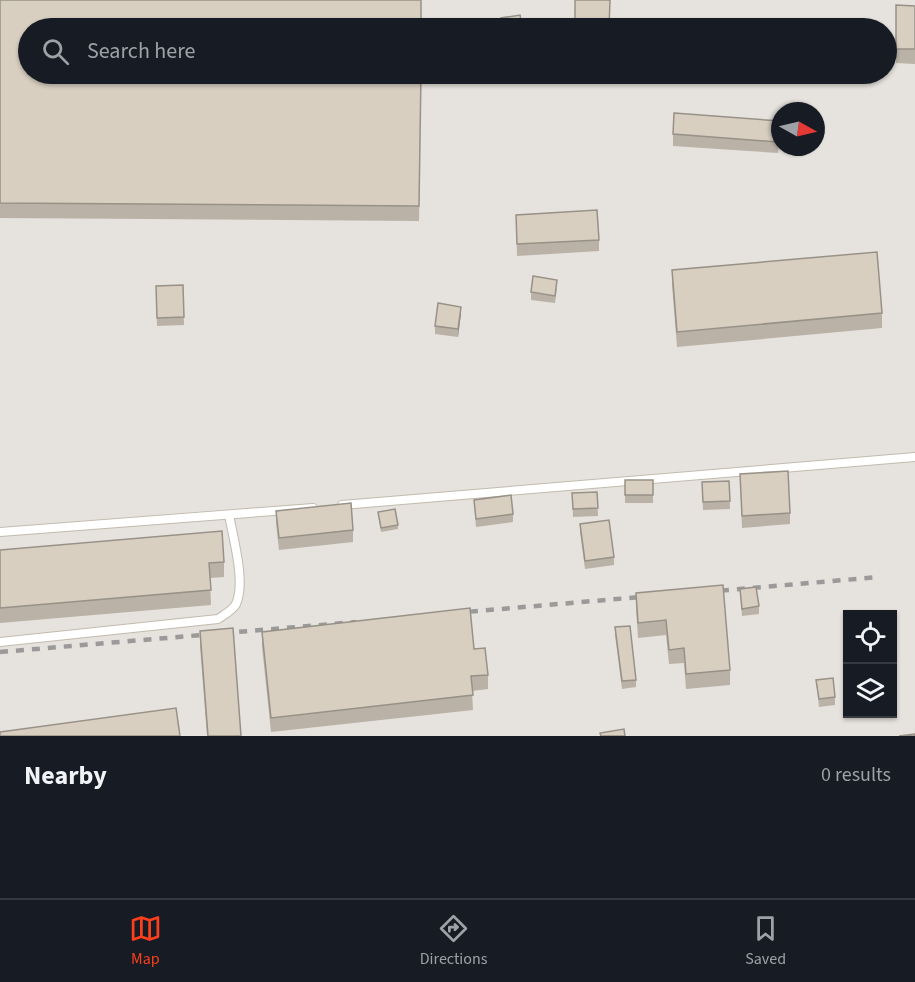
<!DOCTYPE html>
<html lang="en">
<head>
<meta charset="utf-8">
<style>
  body { margin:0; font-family:"Source Sans 3",sans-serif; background:#242831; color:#f1f3f6 }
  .controls { position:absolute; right:18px; bottom:18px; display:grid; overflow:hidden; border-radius:0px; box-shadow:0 2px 4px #0004 }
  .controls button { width:54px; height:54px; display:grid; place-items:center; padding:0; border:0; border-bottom:2px solid #363941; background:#171b24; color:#f1f3f6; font:30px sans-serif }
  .compass { position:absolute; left:771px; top:102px; width:54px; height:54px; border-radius:50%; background:#171b24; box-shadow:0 2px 4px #0004; rotate:98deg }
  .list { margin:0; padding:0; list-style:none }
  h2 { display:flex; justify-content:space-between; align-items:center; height:78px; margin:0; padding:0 24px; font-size:26px }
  h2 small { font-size:20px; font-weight:400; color:#9ea1a6 }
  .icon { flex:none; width:33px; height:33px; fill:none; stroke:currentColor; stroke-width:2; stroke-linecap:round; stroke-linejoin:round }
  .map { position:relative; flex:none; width:915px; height:736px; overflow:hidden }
  .search { position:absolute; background:#171b24; box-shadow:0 2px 4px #0004; left:18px; right:18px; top:18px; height:66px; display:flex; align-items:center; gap:15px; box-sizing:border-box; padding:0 21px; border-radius:33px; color:#9ea1a6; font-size:22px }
  .sheet { height:162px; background:#171b24 }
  nav { display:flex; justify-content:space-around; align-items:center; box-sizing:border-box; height:84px; border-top:2px solid #363941; background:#171b24; font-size:16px; color:#9ea1a6 }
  nav a { display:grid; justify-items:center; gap:3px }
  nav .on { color:#fc3f1d }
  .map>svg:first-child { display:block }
  .industrial { fill:#e6e2dd; fill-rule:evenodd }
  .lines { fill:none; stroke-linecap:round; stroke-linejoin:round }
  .lane-casing { stroke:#c2bbae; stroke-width:10 }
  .lane { stroke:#fff; stroke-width:8 }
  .rail { stroke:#9a9a9a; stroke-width:4.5; stroke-dasharray:8 8; stroke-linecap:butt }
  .wall { fill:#bab2a6 }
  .shaded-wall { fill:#979187 }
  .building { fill:#d8cfc1; stroke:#979187; stroke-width:1.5 }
</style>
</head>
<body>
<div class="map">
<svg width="915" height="736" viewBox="0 0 915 736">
  <rect width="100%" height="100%" fill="#f6f3ec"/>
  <!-- industrial -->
  <path class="industrial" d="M0,0H915V736H0ZM28,28H886V74H28ZM780,111H816V147H780ZM848,614H892V714H848Z"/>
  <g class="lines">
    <!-- lane casing -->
    <g class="lane-casing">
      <g id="lane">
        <polyline points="342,505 915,457"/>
        <polyline points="0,532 313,508"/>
        <path d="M0,642L218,619C225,614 232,611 236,604C246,583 233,537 229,515"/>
      </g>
    </g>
    <!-- lane -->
    <use href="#lane" class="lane"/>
    <!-- rail -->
    <g class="rail">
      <polyline points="705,592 879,577"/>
      <polyline points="454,613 652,596"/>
      <polyline points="0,652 356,622"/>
    </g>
  </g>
  <!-- wall -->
  <g class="wall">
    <polygon points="0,0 421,74 419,221 0,218"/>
    <polygon points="896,5 915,6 915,64 896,63"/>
    <polygon points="780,132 778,153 673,146 673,134"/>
    <polygon points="516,215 599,240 599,251 517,256"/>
    <polygon points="672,270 882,313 882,328 677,347 672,285"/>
    <polygon points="183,285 184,325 157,326 156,286"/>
    <polygon points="557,288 555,303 531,300 531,292"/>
    <polygon points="461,314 458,337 435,334 435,326"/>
    <polygon points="740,474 790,513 790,524 742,528"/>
    <rect x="625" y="480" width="28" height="23"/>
    <polygon points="729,481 730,509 703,510 702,482"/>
    <polygon points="597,492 598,516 573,517 572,493"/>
    <polygon points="474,500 513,514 513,522 476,527"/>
    <polygon points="276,511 353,530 353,542 279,550 276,523"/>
    <polygon points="378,512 398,525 398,529 381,532"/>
    <polygon points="580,524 614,557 614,565 585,569 580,532"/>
    <polygon points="0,550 224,562 224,577 210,578 211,605 0,623"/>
    <polygon points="740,589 759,606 759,614 742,616"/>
    <polygon points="636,593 730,670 730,685 686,689 684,663 669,664 666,635 638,638 636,608"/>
    <polygon points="615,627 636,680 636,687 622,689 615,635"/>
    <polygon points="200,631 241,736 207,736 200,646"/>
    <polygon points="262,632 474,649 488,675 488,689 472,691 473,710 271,732 262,647"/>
    <polygon points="816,680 835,697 835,705 819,707"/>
  </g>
  <!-- shaded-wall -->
  <polygon class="shaded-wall" points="461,307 461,314 458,337 458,329"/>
  <!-- building -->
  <g class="building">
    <polygon points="0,0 421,0 421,28 28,28 28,74 421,74 419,206 0,203"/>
    <polygon points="575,0 610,0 609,28 575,28"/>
    <polygon points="896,5 915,6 915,49 896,49"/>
    <polygon points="520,15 522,28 502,28 501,18"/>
    <polygon points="674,113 780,121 778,142 673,134"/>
    <polygon points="597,210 599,240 517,244 516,215"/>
    <polygon points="877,252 882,313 677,332 672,270"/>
    <polygon points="533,276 557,280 555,296 531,292"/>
    <polygon points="183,285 184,317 157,318 156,286"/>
    <polygon points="438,303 461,307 458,329 435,326"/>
    <polygon points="788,471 790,513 742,516 740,474"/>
    <rect x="625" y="480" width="28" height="15"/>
    <polygon points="729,481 730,501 703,502 702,482"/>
    <polygon points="597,492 598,508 573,509 572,493"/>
    <polygon points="511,495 513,514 476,519 474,500"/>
    <polygon points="351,503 353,530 279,538 276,511"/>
    <polygon points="395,509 398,525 381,528 378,512"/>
    <polygon points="609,520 614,557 585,561 580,524"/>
    <polygon points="222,531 224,562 209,563 211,590 0,608 0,550"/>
    <polygon points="723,585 730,670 686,674 684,648 669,650 666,620 638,623 636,593"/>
    <polygon points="756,587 759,606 742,609 740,589"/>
    <polygon points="470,608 474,649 485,648 488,675 471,676 473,695 271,718 262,632"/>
    <polygon points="630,626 636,680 622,681 615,627"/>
    <polygon points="233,628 241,736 208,736 200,631"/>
    <polygon points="833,678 835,697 819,699 816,680"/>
    <polygon points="176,708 180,736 0,736 0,732"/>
    <polygon points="624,729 625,736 601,736 600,733"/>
    <polygon points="915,734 915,736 899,736"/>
  </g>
</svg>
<div class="controls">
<button><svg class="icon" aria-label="locate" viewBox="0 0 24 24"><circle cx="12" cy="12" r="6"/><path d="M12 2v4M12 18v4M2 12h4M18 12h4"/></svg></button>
<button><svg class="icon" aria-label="layers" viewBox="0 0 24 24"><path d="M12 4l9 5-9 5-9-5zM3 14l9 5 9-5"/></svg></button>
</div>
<svg class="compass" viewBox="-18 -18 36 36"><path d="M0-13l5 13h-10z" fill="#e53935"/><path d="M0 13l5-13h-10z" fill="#9ea1a6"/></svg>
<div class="search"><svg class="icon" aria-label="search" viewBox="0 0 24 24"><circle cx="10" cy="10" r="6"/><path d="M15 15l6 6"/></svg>Search here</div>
</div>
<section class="sheet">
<h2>Nearby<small>0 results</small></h2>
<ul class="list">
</ul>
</section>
<nav>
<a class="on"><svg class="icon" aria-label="map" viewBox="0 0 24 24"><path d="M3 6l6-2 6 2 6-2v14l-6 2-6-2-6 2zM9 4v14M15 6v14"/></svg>Map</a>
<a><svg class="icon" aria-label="directions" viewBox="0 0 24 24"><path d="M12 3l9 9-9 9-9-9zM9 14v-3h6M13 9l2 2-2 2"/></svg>Directions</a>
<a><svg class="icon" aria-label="saved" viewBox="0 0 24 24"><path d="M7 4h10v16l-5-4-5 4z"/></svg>Saved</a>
</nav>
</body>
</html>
